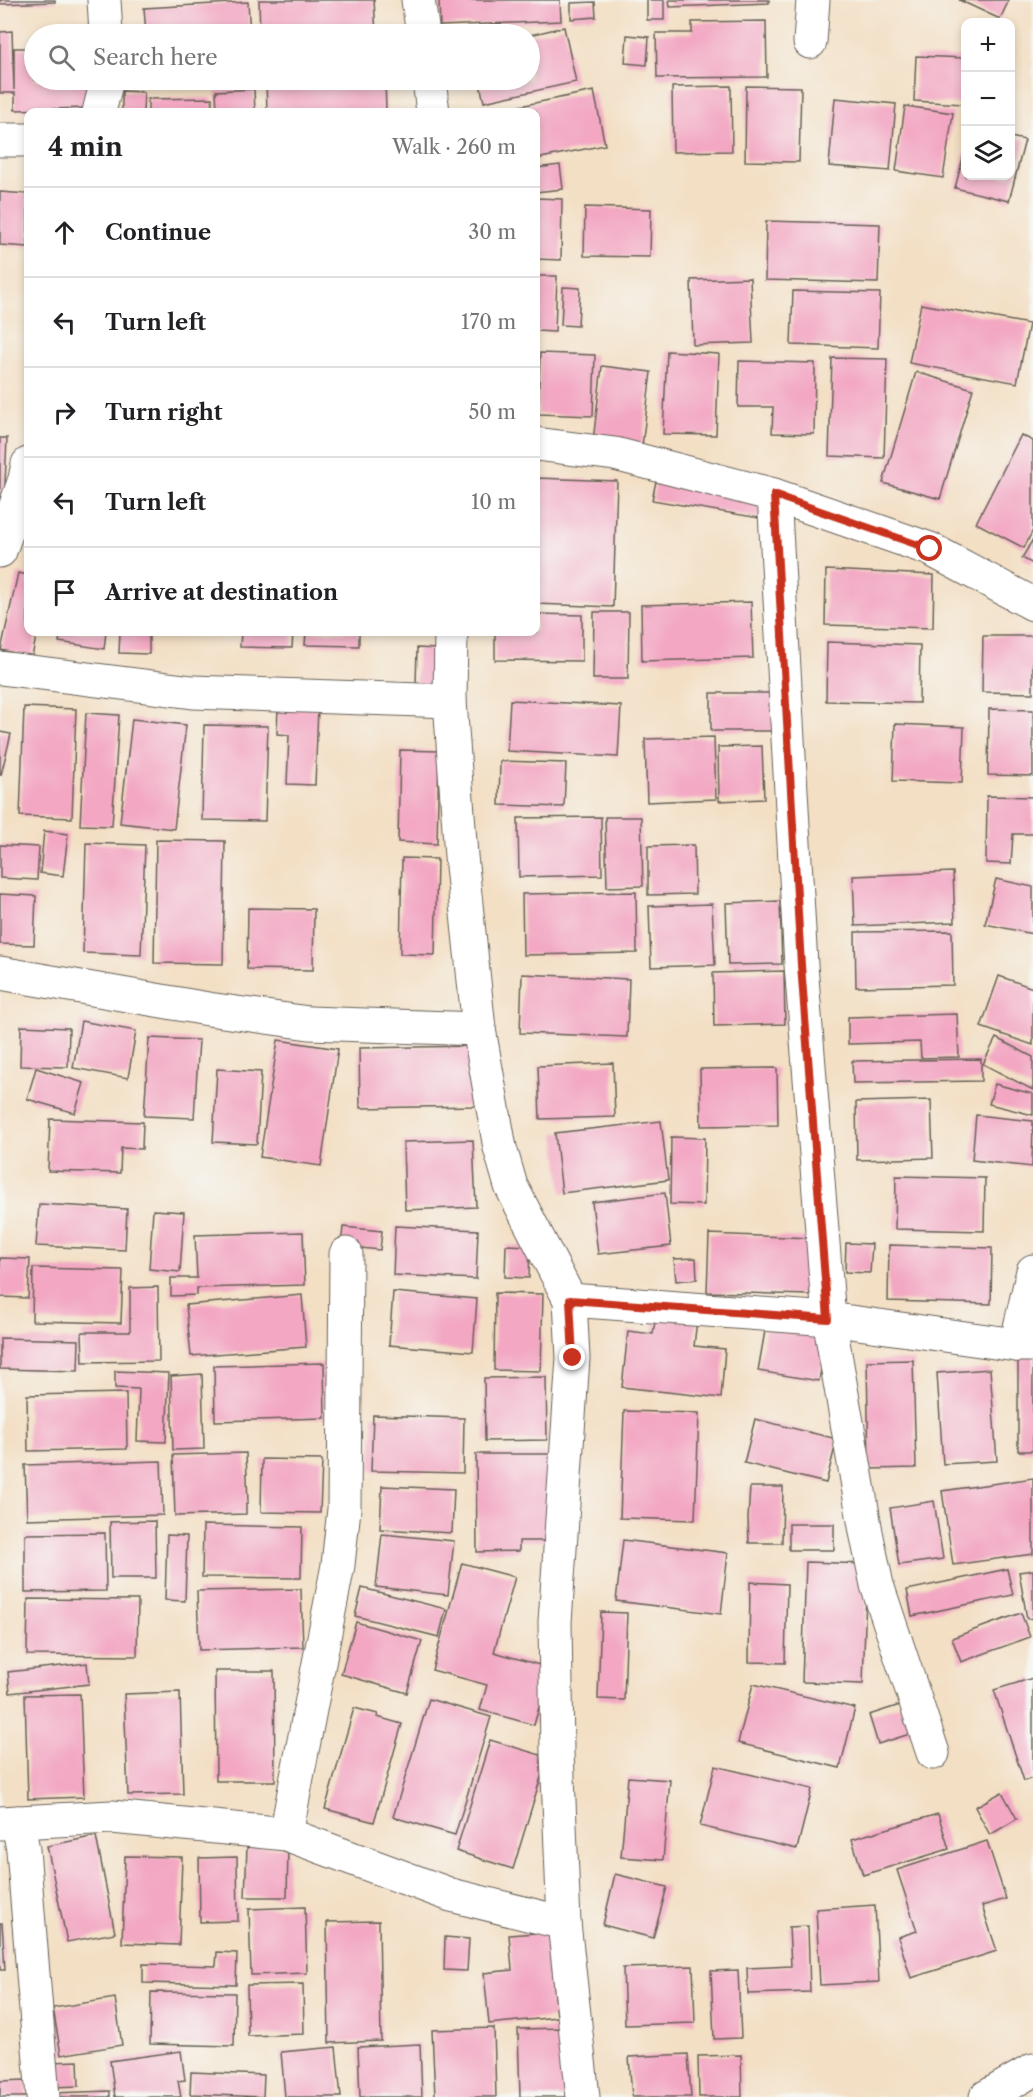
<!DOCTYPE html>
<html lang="en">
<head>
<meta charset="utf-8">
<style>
  body { margin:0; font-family:"Libre Caslon Text",serif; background:#f2f2f2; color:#202124 }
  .controls { position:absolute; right:18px; top:18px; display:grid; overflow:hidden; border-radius:12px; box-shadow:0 3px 9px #0003 }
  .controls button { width:54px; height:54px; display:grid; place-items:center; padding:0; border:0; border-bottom:2px solid #e0e0e0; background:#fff; color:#202124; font:30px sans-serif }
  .stop { position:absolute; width:18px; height:18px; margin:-14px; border:4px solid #c8321e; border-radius:50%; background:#fff }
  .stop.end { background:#c8321e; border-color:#fff; box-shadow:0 2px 6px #0008 }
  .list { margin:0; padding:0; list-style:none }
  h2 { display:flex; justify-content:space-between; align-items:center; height:78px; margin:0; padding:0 24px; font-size:26px }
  h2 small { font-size:20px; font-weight:400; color:#757577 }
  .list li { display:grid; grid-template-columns:39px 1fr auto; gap:18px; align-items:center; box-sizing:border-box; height:90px; padding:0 24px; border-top:2px solid #e0e0e0 }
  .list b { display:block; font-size:22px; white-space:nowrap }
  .list em { font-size:20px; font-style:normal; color:#757577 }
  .icon { flex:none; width:33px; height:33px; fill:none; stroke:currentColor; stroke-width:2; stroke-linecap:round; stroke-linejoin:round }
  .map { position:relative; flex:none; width:1033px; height:2097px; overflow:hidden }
  .search { position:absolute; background:#fff; box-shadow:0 3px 9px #0003; left:24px; top:24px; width:516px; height:66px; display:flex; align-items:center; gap:15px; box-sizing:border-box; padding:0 21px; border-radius:33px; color:#757577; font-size:22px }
  .panel { position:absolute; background:#fff; box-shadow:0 3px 9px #0003; left:24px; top:108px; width:516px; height:528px; border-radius:12px }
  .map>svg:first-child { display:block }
  .building { fill:#f3a7c3 }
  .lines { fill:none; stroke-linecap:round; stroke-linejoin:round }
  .minor-casing { stroke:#676057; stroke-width:35 }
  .major-casing { stroke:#676057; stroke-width:35 }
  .minor { stroke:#fff; stroke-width:33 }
  .major { stroke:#fff; stroke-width:33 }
  .route { stroke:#c8321e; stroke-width:8 }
</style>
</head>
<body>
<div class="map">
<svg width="1033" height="2097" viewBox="0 0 1033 2097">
  <rect width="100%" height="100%" fill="#f6f6f2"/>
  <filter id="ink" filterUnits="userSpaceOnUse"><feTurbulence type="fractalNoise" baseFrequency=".0167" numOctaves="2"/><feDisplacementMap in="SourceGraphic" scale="12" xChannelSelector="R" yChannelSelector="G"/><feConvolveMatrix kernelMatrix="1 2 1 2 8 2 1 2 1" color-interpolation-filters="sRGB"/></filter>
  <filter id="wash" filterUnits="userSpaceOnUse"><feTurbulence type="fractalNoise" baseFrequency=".008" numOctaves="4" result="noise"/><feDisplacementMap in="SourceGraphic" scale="24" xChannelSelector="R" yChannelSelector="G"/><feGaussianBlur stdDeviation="1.35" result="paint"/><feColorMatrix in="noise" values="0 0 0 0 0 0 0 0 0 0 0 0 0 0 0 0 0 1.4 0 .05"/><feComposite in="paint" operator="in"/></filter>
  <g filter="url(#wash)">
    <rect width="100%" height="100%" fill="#f3dfc4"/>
    <g id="blocks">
      <!-- building -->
      <g class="building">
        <polygon points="0,0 55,0 55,2 0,4"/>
        <polygon points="259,0 374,0 376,34 260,34"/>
        <polygon points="439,0 560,0 561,21 440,26"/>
        <rect x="647" y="0" width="17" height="20"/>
        <polygon points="669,0 769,0 769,3 670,7"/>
        <polygon points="959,0 1009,0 1000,19"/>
        <polygon points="248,2 250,34 146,34 144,8"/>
        <polygon points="595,2 596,17 571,19 571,3"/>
        <polygon points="766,21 767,77 657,78 656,33 692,33 692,22"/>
        <polygon points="564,27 576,82 484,102 479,80 530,80 530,35"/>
        <polygon points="12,31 14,90 14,48 34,48 34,80 87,80 87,108 15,110 15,93 0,93 0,32"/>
        <polygon points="627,35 649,37 647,65 625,63"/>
        <polygon points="916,56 965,58 963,104 914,101"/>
        <polygon points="266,80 385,80 386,111 267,112"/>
        <polygon points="731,86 732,151 673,152 672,87"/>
        <polygon points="746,86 801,87 799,162 745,161"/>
        <polygon points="254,89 255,112 217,112 216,91"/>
        <polygon points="122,91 144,92 143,112 122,112"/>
        <polygon points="594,91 605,145 536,159 536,112 506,112 505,109"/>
        <polygon points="212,98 212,112 148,112 148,99"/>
        <polygon points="835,98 896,104 890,171 829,166"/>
        <polygon points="905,106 953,113 943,178 896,171"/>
        <polygon points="1010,137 1025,140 1009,201 955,188 965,150 966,176 1010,176"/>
        <polygon points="560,165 563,189 536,192 536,168"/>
        <polygon points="0,192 28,194 28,247 0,245"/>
        <polygon points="536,198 562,199 561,260 536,259"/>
        <polygon points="585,207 651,209 650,257 584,256"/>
        <polygon points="766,221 880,224 878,283 765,280"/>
        <polygon points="536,276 557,276 555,332 536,331"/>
        <polygon points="750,278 753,343 693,345 691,280"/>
        <polygon points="563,287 580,288 578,326 561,325"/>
        <polygon points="793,291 880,293 878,348 791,345"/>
        <polygon points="921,304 1029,324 1017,383 909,363"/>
        <polygon points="667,351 719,354 716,435 663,434"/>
        <polygon points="540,353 595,355 593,416 538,414"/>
        <polygon points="832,358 887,359 884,458 829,456"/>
        <polygon points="739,361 815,363 814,434 772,433 773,407 738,407"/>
        <polygon points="602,366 651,372 642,447 593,441"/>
        <polygon points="916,372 973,389 940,499 883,483"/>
        <polygon points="1021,435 1033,441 1033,530 1024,548 976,523"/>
        <polygon points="0,438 7,438 4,507 0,507"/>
        <polygon points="536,478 617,481 613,607 536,604"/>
        <polygon points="656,481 762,500 759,518 652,500"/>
        <polygon points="1033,539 1033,564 1022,558"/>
        <polygon points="826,570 934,575 933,628 825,625"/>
        <polygon points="18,573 28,575 28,632 37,632 32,657 1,650"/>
        <polygon points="751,602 753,658 642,661 641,605"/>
        <polygon points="594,612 629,612 628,679 593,679"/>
        <polygon points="536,614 582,615 582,661 495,660 495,632 536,632"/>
        <polygon points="61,632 106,632 104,649 59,642"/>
        <polygon points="120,632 149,632 149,654 119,653"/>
        <polygon points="241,632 293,632 292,648 240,647"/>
        <polygon points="306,632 359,632 359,646 305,645"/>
        <polygon points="983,636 1033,636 1033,693 982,692"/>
        <polygon points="827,642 920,645 919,703 826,701"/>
        <polygon points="417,648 437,649 435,686 416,685"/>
        <rect x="711" y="693" width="64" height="38"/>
        <polygon points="510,700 621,706 618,757 507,751"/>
        <polygon points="278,706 318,708 315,785 287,784 289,735 277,734"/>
        <polygon points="24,707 76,709 72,818 20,816"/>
        <polygon points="989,709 1033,710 1033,776 988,775"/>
        <polygon points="86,713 119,715 112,826 80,825"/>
        <polygon points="132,719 186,725 174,829 120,823"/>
        <polygon points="895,724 964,727 962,783 893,781"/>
        <polygon points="204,725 268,726 265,821 202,820"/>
        <polygon points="0,732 11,734 1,775 0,775"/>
        <polygon points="714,737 716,799 647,802 645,739"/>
        <polygon points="762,746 764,799 719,801 718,747"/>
        <polygon points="400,750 439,751 437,844 398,842"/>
        <polygon points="500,761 566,763 564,807 499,805"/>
        <polygon points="987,796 1033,797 1033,834 1013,834 1011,864 986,863"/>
        <polygon points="601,817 602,875 519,877 518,818"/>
        <polygon points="605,817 641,817 643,886 607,887"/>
        <polygon points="44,831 68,834 63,876 40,873"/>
        <polygon points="156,840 225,841 223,964 154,963"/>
        <polygon points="86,843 145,845 141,955 83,953"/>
        <polygon points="0,845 39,847 37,880 0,878"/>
        <polygon points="694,845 695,894 648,895 648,846"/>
        <polygon points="402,858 437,859 435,955 400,954"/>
        <polygon points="953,872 955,922 855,926 853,876"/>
        <polygon points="996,879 1033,887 1033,934 985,924"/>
        <polygon points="636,892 637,953 523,955 522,894"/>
        <polygon points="0,894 36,896 34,945 0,944"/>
        <polygon points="780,901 782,964 728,965 726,903"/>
        <polygon points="712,904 715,965 651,967 649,906"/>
        <polygon points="248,908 314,909 313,970 247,969"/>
        <polygon points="952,931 953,985 856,987 855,932"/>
        <polygon points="784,971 785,1024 714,1026 713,973"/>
        <polygon points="522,974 629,979 627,1037 520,1033"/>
        <polygon points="999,976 1033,988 1033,1045 981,1027"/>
        <polygon points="957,1014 959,1057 921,1058 920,1042 848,1044 848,1017"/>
        <polygon points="81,1021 136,1031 128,1078 73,1068"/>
        <polygon points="21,1026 69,1028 68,1067 20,1066"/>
        <polygon points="149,1038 199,1040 194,1118 144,1116"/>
        <polygon points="996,1038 1033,1057 1033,1090 983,1064"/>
        <polygon points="278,1040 338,1049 321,1166 260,1157"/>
        <polygon points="475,1046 476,1106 360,1108 359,1048"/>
        <polygon points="981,1059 981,1081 853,1083 852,1061"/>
        <polygon points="613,1063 615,1117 540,1119 538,1066"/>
        <polygon points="36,1068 84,1083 75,1113 27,1099"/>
        <polygon points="777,1068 778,1125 701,1126 700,1069"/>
        <polygon points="217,1069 261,1072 257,1144 213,1142"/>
        <polygon points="995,1084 1033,1094 1033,1115 989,1104"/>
        <polygon points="931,1100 933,1158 857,1160 856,1102"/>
        <polygon points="976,1115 1033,1121 1032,1167 972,1160"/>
        <polygon points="50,1119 143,1122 142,1149 121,1148 120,1173 48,1171"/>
        <polygon points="661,1121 668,1180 562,1193 555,1133"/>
        <polygon points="671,1137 705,1138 704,1205 670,1204"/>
        <polygon points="473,1140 476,1207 405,1210 403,1142"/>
        <polygon points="896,1176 985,1178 984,1231 895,1229"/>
        <polygon points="665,1193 671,1246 598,1254 592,1202"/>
        <polygon points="39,1204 127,1209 125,1250 36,1246"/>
        <polygon points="153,1210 184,1212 180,1272 149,1269"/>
        <polygon points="395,1226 478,1230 476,1279 393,1275"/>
        <polygon points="343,1227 382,1231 380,1250 341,1246"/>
        <polygon points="303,1232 305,1285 197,1288 197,1295 171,1296 171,1278 197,1278 195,1235"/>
        <polygon points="709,1234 811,1238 810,1295 707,1292"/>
        <polygon points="846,1243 872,1244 870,1273 845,1272"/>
        <polygon points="506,1245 530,1246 529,1278 505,1277"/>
        <polygon points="889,1245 992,1248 991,1304 888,1301"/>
        <polygon points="0,1258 30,1259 28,1298 0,1297"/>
        <polygon points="696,1258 697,1279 676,1281 674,1259"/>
        <polygon points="33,1268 123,1270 121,1323 32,1321"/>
        <polygon points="158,1287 159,1361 83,1362 82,1332 130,1332 130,1288"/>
        <polygon points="393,1292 477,1299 473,1352 389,1345"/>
        <polygon points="495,1293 543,1294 541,1371 494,1370"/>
        <polygon points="302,1295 306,1347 191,1356 186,1305"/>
        <polygon points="656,1315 697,1320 694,1346 725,1349 721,1398 622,1387 628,1331 653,1334"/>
        <polygon points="767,1319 828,1329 819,1381 758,1371"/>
        <polygon points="0,1338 79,1340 78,1371 0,1369"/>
        <rect x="1018" y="1350" width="15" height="101"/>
        <polygon points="913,1360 916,1468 869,1469 867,1361"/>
        <polygon points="324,1363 325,1418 215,1421 214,1366"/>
        <polygon points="990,1369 997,1461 943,1464 937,1373"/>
        <polygon points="115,1371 169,1373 166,1442 137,1441 139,1389 115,1388"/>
        <polygon points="202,1374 204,1449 173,1450 171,1376"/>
        <polygon points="546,1377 547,1440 485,1441 484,1378"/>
        <polygon points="126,1393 127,1449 28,1451 27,1395"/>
        <polygon points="624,1411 699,1413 695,1520 620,1518"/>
        <polygon points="373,1415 464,1418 463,1473 371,1471"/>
        <polygon points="755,1419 837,1439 826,1483 744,1463"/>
        <polygon points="246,1453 248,1503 246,1503 246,1514 175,1516 173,1455"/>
        <polygon points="476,1454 552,1454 552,1541 519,1541 519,1551 477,1552"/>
        <polygon points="262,1459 322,1460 320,1513 261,1512"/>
        <polygon points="161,1461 163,1515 27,1519 25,1465"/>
        <polygon points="1033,1478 1033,1554 953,1565 942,1491"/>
        <polygon points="382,1486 454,1489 452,1533 380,1529"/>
        <polygon points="750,1487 783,1487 782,1543 749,1543 748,1519"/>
        <polygon points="934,1501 943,1559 899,1565 890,1508"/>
        <polygon points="155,1521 156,1578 111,1578 110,1522"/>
        <rect x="789" y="1524" width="45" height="26"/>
        <polygon points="203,1525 302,1527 301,1578 202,1577"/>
        <polygon points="105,1533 106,1591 25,1592 25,1534"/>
        <polygon points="382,1534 454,1541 448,1595 376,1587"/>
        <polygon points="167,1535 187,1536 185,1601 165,1600"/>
        <polygon points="623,1540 728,1553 721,1614 616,1601"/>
        <polygon points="806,1562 867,1564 863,1684 802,1682"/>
        <polygon points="462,1563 515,1577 494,1652 550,1668 534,1725 480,1710 487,1685 432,1670"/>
        <polygon points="1007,1569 1013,1595 912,1616 907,1590"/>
        <polygon points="1033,1570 1033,1618 1027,1619 1019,1572"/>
        <polygon points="750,1582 787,1584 785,1663 749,1662"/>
        <polygon points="362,1588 446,1609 439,1637 355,1616"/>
        <polygon points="301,1589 303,1647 199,1650 197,1591"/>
        <polygon points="28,1599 138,1600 137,1656 27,1655"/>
        <polygon points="601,1612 627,1613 624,1700 598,1699"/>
        <polygon points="1021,1613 1030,1637 961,1662 952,1638"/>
        <polygon points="356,1622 422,1641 407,1693 341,1674"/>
        <polygon points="87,1663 89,1684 10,1693 8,1672"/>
        <polygon points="215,1671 274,1671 275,1781 216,1781"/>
        <polygon points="1033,1678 1033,1778 1024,1781 994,1690"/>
        <polygon points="753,1684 855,1708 840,1768 738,1743"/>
        <polygon points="180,1692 183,1794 128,1795 124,1694"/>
        <polygon points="80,1694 84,1797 28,1799 25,1695"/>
        <polygon points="429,1699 491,1717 455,1835 393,1817"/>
        <polygon points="903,1704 913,1733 878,1744 869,1715"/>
        <polygon points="354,1708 378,1714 377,1717 402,1724 374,1822 325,1809"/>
        <polygon points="490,1740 547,1757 513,1869 456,1851"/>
        <polygon points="715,1766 812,1789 797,1849 700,1826"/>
        <polygon points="628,1777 670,1780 663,1860 621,1857"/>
        <polygon points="1002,1792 1017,1819 990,1835 975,1807"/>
        <polygon points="938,1814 949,1849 863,1875 852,1839"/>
        <polygon points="96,1836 115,1933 67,1942 47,1846"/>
        <polygon points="987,1841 1006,1899 982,1906 997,1951 911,1978 898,1937 917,1931 897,1870"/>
        <polygon points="247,1847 288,1848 287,1897 245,1897"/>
        <polygon points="125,1856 182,1857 179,1945 122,1943"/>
        <polygon points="237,1857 238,1921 200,1922 199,1858"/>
        <polygon points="615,1874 667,1887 653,1938 603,1925"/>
        <polygon points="875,1905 879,1982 820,1985 816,1909"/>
        <polygon points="305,1907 307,1973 251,1975 249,1909"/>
        <polygon points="379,1921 381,2041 329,2043 327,1922"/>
        <polygon points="0,1923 2,1923 5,1970 0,1970"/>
        <polygon points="808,1926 810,1992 748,1994 747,1968 791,1966 789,1927"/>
        <polygon points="549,1932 557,2017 489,2024 484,1973 512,1970 509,1935"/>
        <polygon points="445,1937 469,1939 467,1971 444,1970"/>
        <polygon points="217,1952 237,1953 236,1985 143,1983 143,1964 216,1966"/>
        <polygon points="693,1966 695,2023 625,2025 623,1968"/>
        <polygon points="738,1970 741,2038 714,2039 711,1971"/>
        <polygon points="303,1984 304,2034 248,2036 247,1985"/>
        <polygon points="151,1992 235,1993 234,2046 150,2044"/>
        <polygon points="115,1998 122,2045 61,2055 53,2008"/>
        <polygon points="494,2028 496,2097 435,2097 432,2030"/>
        <polygon points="567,2028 569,2097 520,2097 518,2029"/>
        <polygon points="420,2044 422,2097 360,2097 358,2047"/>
        <polygon points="336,2047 341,2097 285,2097 281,2052"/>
        <polygon points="181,2051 185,2080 178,2081 181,2097 115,2097 110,2061"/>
        <polygon points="688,2054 691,2097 632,2097 629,2057"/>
        <polygon points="741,2055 742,2097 699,2097 698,2056"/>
        <polygon points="78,2061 79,2086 53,2087 52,2062"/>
        <polygon points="191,2072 264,2075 263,2097 190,2094"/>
        <polygon points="26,2080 27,2097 0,2097 0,2081"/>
        <polygon points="110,2091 110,2097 51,2097 51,2093"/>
      </g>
    </g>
  </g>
  <g filter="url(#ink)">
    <use href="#blocks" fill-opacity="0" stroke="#676057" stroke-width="1.5"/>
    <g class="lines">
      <!-- minor casing -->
      <g class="minor-casing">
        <g id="minor">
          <polyline points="104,0 106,34"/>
          <polyline points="418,0 423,34"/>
          <polyline points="810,42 813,0"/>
          <polyline points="429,80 433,112"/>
          <polyline points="99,112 107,80"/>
          <polyline points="0,140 28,140"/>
          <polyline points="536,444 615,454 774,495 930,549 1033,604"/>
          <polyline points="774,495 801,965 829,1319 866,1532 877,1585 933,1753"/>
          <polyline points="0,551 25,479 28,464"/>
          <polyline points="451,632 450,701 461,856 479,1029 500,1148 511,1186 570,1300 573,1358 555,1622 557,1752 564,1923 583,2097"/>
          <polyline points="0,668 193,692 450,701"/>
          <polyline points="0,973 208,1009 309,1023 479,1029"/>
          <polyline points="570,1300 829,1319 1016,1345 1033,1345"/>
          <polyline points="1016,1345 1033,1271"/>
          <polyline points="18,1822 23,1850 43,2097"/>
          <polyline points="0,1823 112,1817 286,1834 451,1895 564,1923"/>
          <polyline points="286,1834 338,1565 344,1509 346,1254"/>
        </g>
      </g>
      <!-- major casing -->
      <g class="major-casing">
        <polyline id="major" points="986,2097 1033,2070"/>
      </g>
      <!-- minor -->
      <use href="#minor" class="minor"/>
      <!-- major -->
      <use href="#major" class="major"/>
    </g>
  </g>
  <g class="lines" filter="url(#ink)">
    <!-- route -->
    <polyline class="route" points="573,1358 570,1300 828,1319 801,965 774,495 930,549"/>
  </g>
</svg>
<div class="controls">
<button>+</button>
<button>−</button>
<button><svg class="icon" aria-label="layers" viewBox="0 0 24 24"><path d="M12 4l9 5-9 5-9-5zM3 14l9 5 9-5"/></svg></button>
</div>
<div class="stop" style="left:930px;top:549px"></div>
<div class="stop end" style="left:573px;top:1358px"></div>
<div class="search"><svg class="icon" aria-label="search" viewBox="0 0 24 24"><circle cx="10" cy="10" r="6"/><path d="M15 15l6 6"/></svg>Search here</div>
<section class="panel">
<h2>4 min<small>Walk · 260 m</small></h2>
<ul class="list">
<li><svg class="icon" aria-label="ahead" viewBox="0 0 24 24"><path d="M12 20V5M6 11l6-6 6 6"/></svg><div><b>Continue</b></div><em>30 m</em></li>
<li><svg class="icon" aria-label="left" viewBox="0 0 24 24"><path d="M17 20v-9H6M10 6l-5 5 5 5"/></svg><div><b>Turn left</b></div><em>170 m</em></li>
<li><svg class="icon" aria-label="right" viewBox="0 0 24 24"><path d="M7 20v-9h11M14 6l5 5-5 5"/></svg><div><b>Turn right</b></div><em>50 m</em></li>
<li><svg class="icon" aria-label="left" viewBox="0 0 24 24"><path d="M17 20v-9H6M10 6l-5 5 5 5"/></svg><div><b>Turn left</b></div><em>10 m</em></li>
<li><svg class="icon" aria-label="arrive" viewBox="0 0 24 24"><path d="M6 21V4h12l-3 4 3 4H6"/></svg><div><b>Arrive at destination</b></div></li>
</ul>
</section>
</div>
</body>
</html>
